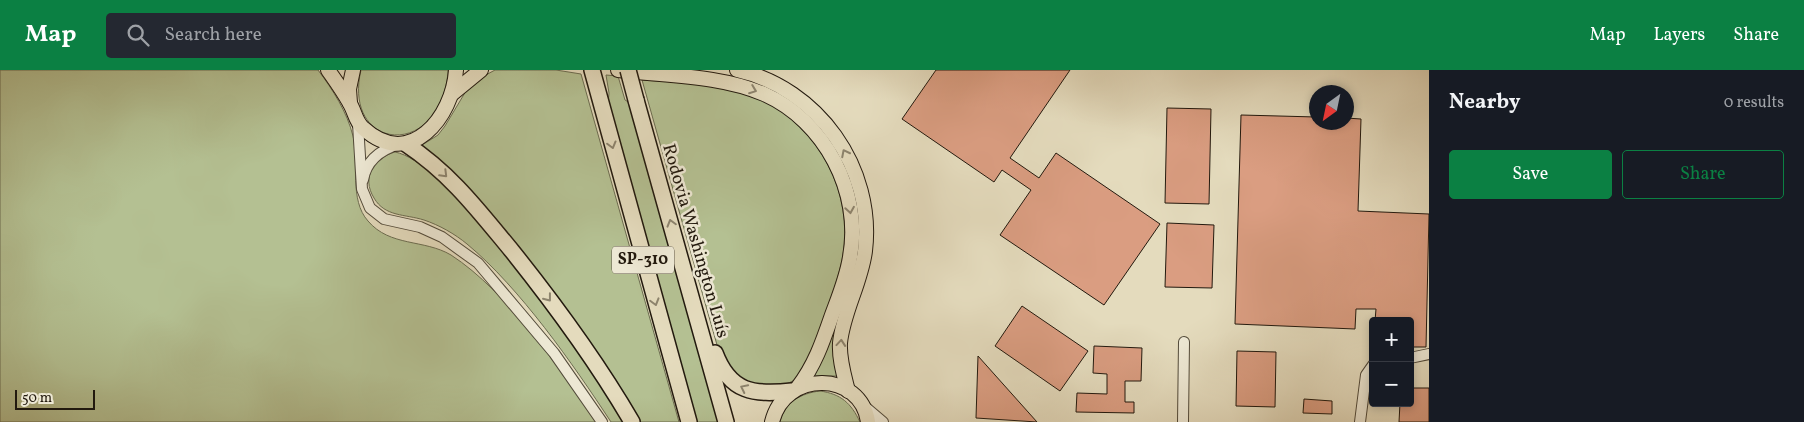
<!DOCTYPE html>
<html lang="en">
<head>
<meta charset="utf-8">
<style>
  body { margin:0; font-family:Vollkorn,serif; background:#242831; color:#f1f3f6 }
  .controls { position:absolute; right:15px; bottom:15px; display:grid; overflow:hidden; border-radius:5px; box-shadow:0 2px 8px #0003 }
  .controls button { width:45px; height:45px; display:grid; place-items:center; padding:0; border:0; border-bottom:1px solid #363941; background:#171b24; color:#f1f3f6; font:25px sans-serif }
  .compass { position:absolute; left:1309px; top:15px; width:45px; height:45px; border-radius:50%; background:#171b24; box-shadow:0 2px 8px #0003; rotate:213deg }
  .scale { position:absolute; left:15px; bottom:12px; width:80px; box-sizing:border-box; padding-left:5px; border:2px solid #22190e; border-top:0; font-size:14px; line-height:18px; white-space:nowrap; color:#22190e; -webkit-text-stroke:4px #ede8d4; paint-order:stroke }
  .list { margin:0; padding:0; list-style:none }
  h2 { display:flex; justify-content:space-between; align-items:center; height:65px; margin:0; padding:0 20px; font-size:21px }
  h2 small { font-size:16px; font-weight:400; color:#9ea1a6 }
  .actions { display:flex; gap:10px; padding:15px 20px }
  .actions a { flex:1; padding:11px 0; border:1px solid #0b8043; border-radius:5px; text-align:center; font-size:18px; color:#0b8043 }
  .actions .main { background:#0b8043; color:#fff }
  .icon { flex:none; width:28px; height:28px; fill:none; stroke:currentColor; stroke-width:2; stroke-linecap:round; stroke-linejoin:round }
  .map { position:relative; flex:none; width:1429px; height:352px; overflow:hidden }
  header { display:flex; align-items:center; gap:30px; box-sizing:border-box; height:70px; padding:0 25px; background:#0b8043; color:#fff }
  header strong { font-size:24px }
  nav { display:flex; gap:28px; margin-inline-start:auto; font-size:18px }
  .search { width:350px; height:45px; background:#242831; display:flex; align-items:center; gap:12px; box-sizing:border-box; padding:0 18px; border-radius:5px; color:#9ea1a6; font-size:19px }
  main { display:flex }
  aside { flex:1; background:#171b24 }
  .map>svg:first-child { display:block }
  .green { fill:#b4c092; stroke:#6b6c50 }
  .building { fill:#da9d81; stroke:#22190e }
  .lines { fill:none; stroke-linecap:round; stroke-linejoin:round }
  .minor-casing { stroke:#524a3a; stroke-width:12 }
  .major-casing { stroke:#22190e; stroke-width:16 }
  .highway-casing { stroke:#22190e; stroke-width:18 }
  .minor { stroke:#ede8d4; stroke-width:10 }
  .major { stroke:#e4dbbd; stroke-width:14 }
  .highway { stroke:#e4dbbd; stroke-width:15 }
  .highway-bridge-casing { stroke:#22190e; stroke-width:18; stroke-linecap:butt }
  .highway-bridge { stroke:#e4dbbd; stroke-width:15 }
  .oneway { stroke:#8d846e }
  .labels { text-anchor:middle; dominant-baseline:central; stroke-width:5; stroke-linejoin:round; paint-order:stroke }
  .shield { fill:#ede8d4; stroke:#5f5749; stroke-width:1 }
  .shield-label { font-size:16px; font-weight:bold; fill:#22190e }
  .street-label { font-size:18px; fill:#22190e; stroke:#ede8d4 }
</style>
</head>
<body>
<header>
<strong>Map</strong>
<div class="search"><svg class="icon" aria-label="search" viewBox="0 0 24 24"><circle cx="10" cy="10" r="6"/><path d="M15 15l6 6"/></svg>Search here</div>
<nav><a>Map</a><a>Layers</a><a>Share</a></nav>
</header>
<main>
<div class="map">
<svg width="1429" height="352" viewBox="0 0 1429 352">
  <rect width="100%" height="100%" fill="#e4dbbd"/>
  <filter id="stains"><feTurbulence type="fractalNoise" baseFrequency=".004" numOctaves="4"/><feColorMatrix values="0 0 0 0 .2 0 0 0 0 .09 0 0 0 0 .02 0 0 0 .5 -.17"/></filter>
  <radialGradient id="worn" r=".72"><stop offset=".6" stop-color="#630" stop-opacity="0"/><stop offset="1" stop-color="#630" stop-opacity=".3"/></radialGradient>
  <!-- green -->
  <g class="green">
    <path d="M0,0H318C333,20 347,42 353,66C359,92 349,130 368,151C390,177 424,169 451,185C508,222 558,298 598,352H0Z"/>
    <path d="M361,0H448V3C439,91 342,81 361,0Z"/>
    <polygon points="495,0 556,0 581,4 679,352 637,352 610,307 419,77 438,65 445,56 466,21 484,6"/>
    <polygon points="606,5 618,6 625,30 630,33 720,352 696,352 608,36 609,23"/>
    <path d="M642,10C679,13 721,11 754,26C812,51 850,112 844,175C843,192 837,209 832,226C825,247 816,293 800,306C782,321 762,316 742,313L719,282Z"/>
    <path d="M395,82C442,91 531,217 561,258H564L627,352H611C573,294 520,218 467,174C455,164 439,155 424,150C405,144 385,147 374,128C361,107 374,88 395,82Z"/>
    <polygon points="833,261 836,261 838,306 811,306"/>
    <path d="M820,321C841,324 851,333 860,352H780C784,332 802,323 820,321Z"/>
  </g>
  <!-- building -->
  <g class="building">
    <polygon points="936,0 1070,0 1010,88 1039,108 1056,83 1160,154 1104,235 1000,165 1031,120 1002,100 994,112 902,49"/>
    <polygon points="1167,38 1211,39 1209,134 1165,133"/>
    <polygon points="1241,45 1316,47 1316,52 1346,52 1346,48 1361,49 1358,141 1429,144 1426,277 1410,277 1410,251 1375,251 1376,239 1356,239 1355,259 1235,254"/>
    <polygon points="1167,153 1214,155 1212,218 1165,217"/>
    <polygon points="1022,236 1088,281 1060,321 995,276"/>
    <polygon points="1094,276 1142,278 1141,311 1125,311 1125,332 1134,332 1134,343 1076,342 1077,323 1107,324 1107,304 1093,303"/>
    <polygon points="1237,281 1276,282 1275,337 1236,336"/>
    <polygon points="978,286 1037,352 976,348"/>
    <polygon points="1410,318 1429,318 1429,352 1399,352 1400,333 1410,333"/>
    <polygon points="1304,329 1332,331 1332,344 1303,343"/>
  </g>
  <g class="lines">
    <!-- minor casing -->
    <g class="minor-casing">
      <g id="minor">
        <polyline points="358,54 362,119 370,138 384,149 420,157 442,167 478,193 554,283 602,352"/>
        <path d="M363,110C366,91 380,80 399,74"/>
        <polyline points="1410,288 1429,284"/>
        <polyline points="863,335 883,352"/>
        <polyline points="1183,352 1184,272"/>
        <polyline points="1360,352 1366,305 1373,295"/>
      </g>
    </g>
    <!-- major casing -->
    <g class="major-casing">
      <g id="major">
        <path d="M328,0C335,10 343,21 349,32C355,41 355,51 363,58C410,101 453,47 456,0"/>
        <path d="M618,0C666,6 720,5 764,24C825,51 862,122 850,187C847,207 839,226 832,245C823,271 815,295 798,317"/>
        <path d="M737,0C818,18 875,98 865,181C861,213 843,242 840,273C839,289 844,305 848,321"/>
        <polyline points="453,23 481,0"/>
        <polyline points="350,33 349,19 353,0"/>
        <path d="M772,352C785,299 861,301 868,352"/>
      </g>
    </g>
    <!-- highway casing -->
    <g class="highway-casing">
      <g id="highway">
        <polyline points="592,0 689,352"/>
        <polyline points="636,30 726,352"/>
        <path d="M406,74C451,104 478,140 512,181C556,236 597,292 632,352"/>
        <path d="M715,283C730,323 754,325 792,321"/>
      </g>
    </g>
    <!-- minor -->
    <use href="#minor" class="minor"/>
    <!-- major -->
    <use href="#major" class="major"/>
    <!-- highway -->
    <use href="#highway" class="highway"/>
    <!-- highway-bridge casing -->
    <g class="highway-bridge-casing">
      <polyline id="highway-bridge" points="628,0 636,30"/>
    </g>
    <!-- highway-bridge -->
    <use href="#highway-bridge" class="highway-bridge"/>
  </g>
  <!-- one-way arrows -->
  <defs><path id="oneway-chevron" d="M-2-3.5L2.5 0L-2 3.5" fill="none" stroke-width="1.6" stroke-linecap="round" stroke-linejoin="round" transform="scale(1.25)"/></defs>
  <g class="oneway">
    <use href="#oneway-chevron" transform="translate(753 20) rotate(21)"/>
    <use href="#oneway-chevron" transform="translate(612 75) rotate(75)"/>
    <use href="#oneway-chevron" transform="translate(845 83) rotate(-117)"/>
    <use href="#oneway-chevron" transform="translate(444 104) rotate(45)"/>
    <use href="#oneway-chevron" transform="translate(850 140) rotate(81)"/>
    <use href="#oneway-chevron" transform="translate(671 153) rotate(-106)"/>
    <use href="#oneway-chevron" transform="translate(548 228) rotate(52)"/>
    <use href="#oneway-chevron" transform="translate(655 232) rotate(74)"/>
    <use href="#oneway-chevron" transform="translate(841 273) rotate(-85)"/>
    <use href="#oneway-chevron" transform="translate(744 318) rotate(-154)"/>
  </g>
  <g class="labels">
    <!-- shield labels -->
    <rect class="shield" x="612" y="176.5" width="62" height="27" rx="4"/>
    <g class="shield-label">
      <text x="643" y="190">SP-310</text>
    </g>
    <!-- street labels -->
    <g class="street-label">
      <text transform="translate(695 171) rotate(74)">Rodovia Washington Luís</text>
    </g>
  </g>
  <rect width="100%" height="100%" filter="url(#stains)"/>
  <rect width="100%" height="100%" fill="url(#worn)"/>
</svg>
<div class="controls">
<button>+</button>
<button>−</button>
</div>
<svg class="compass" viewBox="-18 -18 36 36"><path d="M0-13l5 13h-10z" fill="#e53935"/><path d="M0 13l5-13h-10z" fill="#9ea1a6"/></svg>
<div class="scale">50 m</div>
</div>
<aside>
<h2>Nearby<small>0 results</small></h2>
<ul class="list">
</ul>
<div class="actions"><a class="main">Save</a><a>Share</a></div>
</aside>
</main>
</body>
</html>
